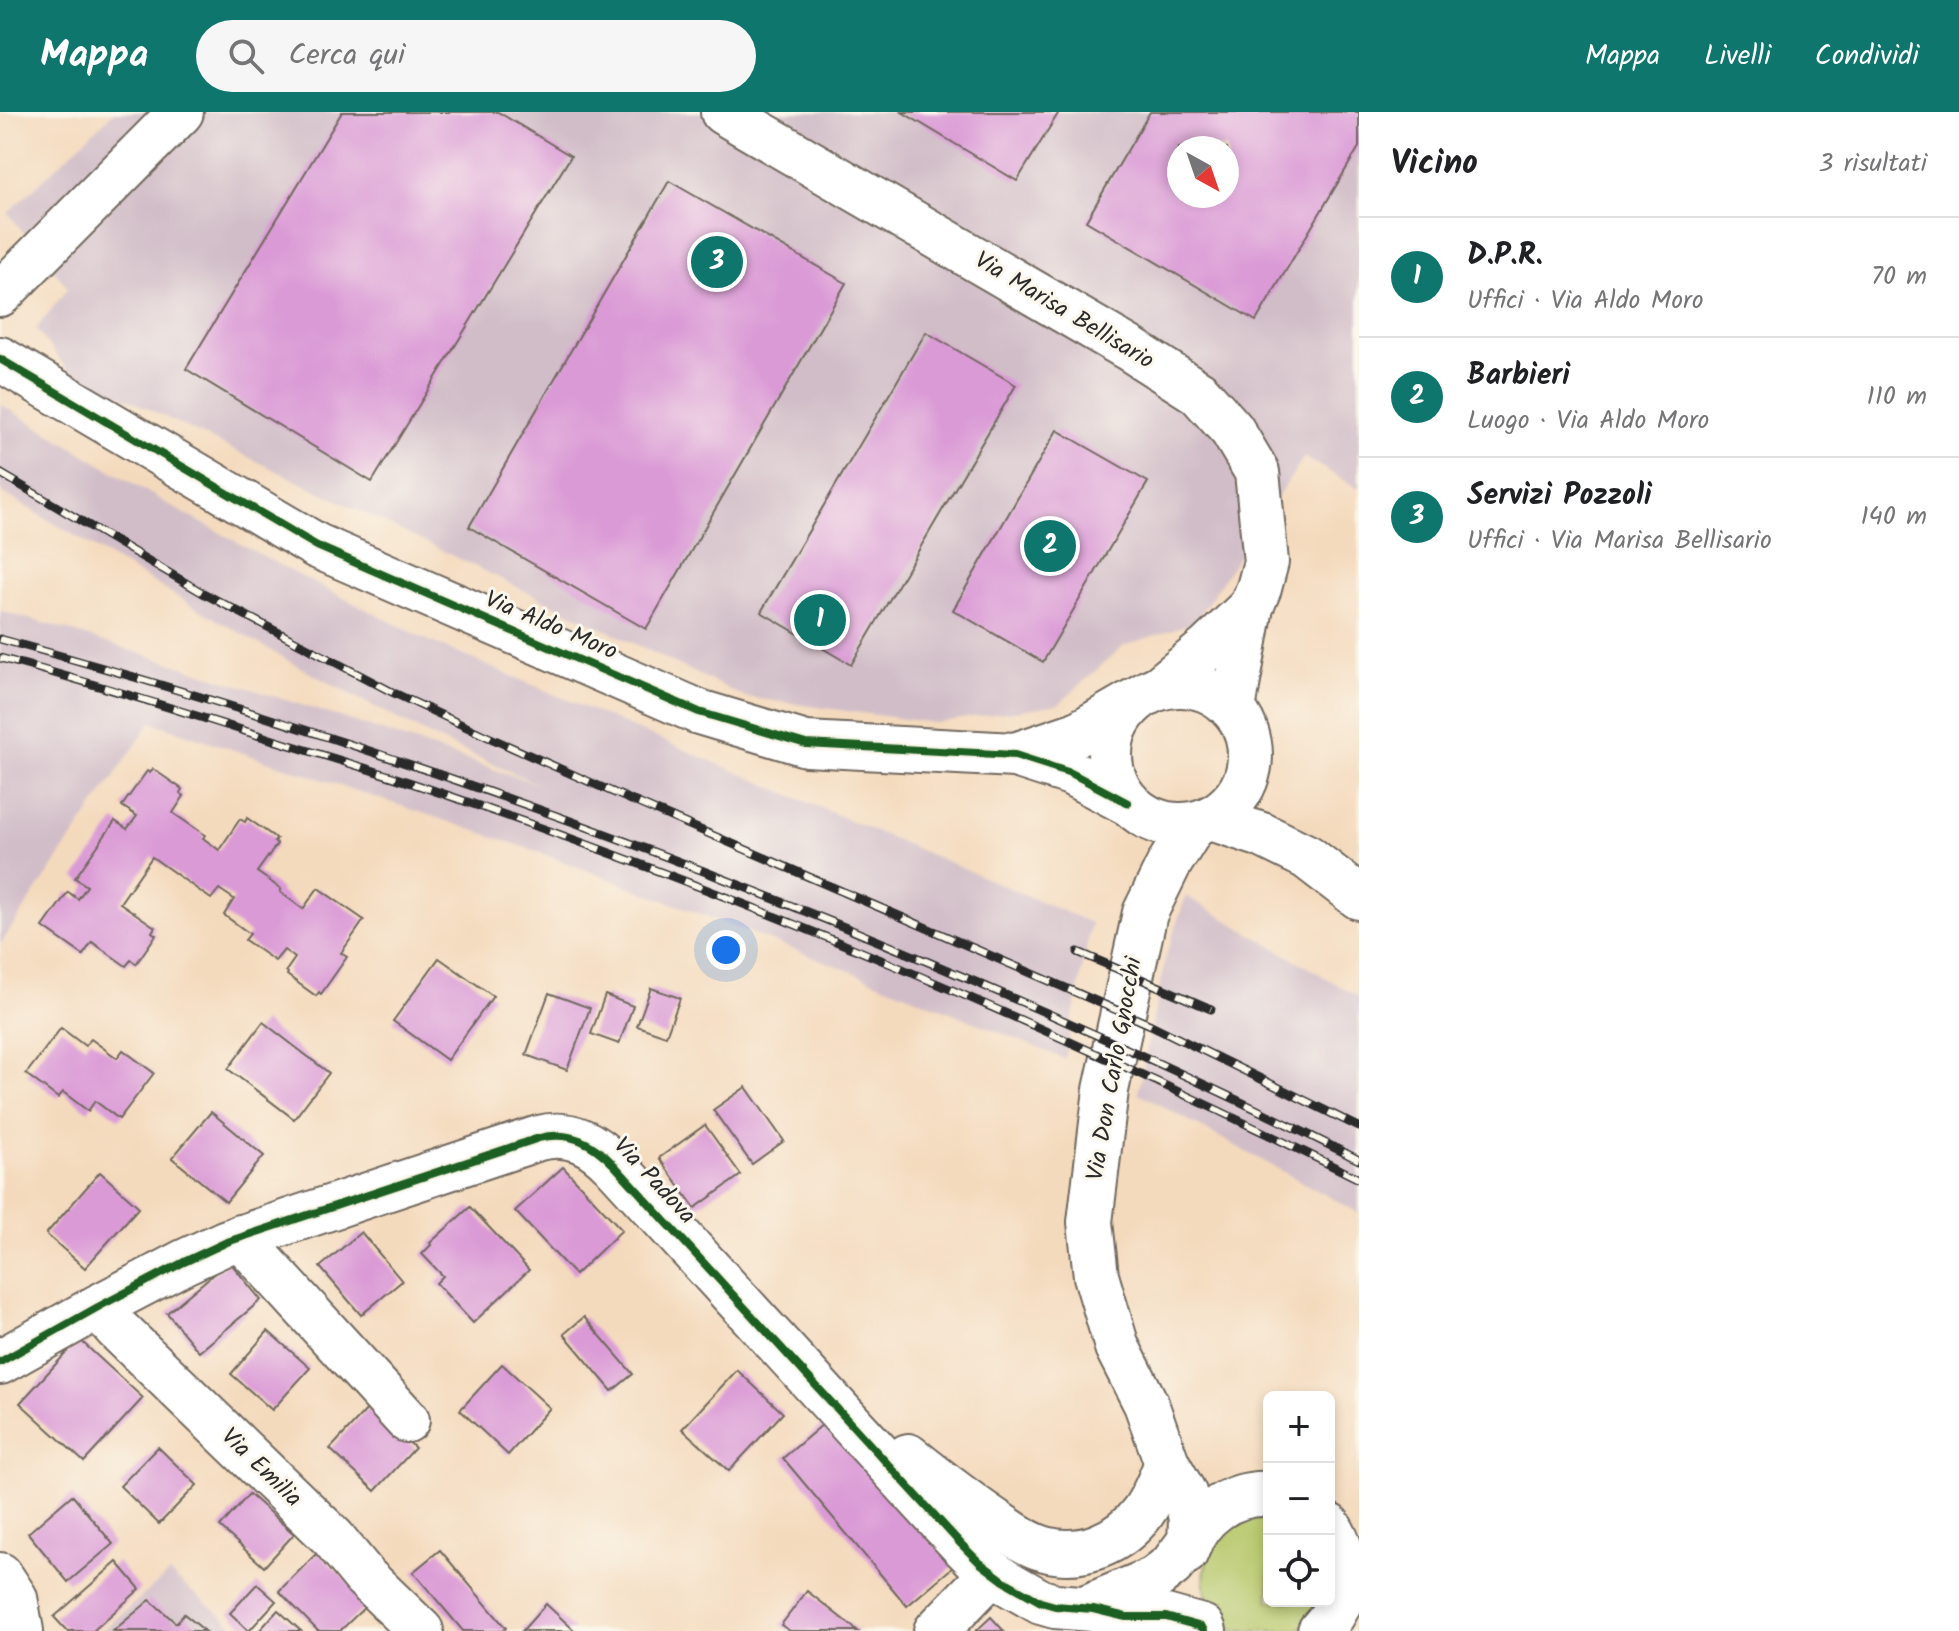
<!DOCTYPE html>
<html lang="it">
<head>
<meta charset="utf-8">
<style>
  body { margin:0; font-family:Kalam,sans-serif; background:#f6f6f6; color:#202124 }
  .controls { position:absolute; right:24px; bottom:24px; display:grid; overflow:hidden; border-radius:12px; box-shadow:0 4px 12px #0003 }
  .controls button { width:72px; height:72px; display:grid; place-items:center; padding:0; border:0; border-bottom:2px solid #e0e0e0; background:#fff; color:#202124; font:40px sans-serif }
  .compass { position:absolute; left:1167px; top:24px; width:72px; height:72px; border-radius:50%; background:#fff; box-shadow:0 4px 12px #0003; rotate:140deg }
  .you { position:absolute; left:726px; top:838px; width:28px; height:28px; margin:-20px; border:6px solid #fff; border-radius:50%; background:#1a73e8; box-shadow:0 0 0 12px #1a73e833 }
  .badge { display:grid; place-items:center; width:52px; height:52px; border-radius:50%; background:#0f766e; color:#fff; font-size:26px; font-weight:700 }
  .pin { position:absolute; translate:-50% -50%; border:4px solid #fff; box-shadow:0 2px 8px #0006 }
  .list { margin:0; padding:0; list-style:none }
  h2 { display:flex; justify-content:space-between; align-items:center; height:104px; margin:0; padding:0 32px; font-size:34px }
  h2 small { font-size:26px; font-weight:400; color:#757577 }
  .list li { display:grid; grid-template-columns:52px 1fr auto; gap:24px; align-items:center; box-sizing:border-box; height:120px; padding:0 32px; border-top:2px solid #e0e0e0 }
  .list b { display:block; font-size:30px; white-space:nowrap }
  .list p { margin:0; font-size:26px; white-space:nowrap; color:#757577 }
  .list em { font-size:26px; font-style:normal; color:#757577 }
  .icon { flex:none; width:44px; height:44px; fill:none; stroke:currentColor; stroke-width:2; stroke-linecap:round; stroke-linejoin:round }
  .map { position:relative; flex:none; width:1359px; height:1519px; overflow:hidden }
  header { display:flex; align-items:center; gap:48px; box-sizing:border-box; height:112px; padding:0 40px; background:#0f766e; color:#fff }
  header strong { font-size:38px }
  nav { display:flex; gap:44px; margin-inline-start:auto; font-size:28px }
  .search { width:560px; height:72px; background:#f6f6f6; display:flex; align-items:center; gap:20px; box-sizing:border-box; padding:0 28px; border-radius:44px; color:#757577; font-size:30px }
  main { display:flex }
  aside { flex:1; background:#fff }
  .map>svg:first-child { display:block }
  .industrial { fill:#d1bdc8; fill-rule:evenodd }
  .green { fill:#b6c769; stroke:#70794a; stroke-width:2 }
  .building { fill:#da9ad6; fill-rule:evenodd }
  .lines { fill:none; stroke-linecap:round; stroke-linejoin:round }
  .minor-casing { stroke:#71685e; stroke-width:48 }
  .minor { stroke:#fff; stroke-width:44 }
  .rail-casing { stroke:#2b2b2b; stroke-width:9 }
  .rail { stroke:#fbf7ec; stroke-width:6; stroke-dasharray:18; stroke-linecap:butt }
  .cycleway-casing { stroke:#fbf7ec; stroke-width:13 }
  .cycleway { stroke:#1b5e20; stroke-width:8 }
  .labels { text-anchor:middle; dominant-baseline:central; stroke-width:6; stroke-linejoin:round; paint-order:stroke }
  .street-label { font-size:24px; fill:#2b2b2b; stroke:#fbf7ec }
</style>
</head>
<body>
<header>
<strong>Mappa</strong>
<div class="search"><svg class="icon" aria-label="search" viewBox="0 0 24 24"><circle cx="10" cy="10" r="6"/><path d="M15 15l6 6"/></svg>Cerca qui</div>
<nav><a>Mappa</a><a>Livelli</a><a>Condividi</a></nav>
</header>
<main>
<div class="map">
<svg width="1359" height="1519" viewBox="0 0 1359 1519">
  <rect width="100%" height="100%" fill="#fbf7ec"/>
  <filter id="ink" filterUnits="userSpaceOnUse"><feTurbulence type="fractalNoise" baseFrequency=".0125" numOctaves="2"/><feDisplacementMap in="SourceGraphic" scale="16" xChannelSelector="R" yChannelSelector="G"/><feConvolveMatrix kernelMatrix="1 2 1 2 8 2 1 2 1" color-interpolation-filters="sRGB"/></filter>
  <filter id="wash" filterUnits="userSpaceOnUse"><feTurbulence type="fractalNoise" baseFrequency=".006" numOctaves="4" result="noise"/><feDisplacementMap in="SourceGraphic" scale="32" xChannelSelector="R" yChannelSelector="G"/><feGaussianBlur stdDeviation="1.8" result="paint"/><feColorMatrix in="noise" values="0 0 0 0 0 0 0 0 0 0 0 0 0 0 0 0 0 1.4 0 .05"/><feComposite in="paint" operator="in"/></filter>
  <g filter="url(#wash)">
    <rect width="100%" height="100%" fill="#f4dabd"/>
    <!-- industrial -->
    <g class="industrial">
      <path d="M114,0H1359V377L1304,345L1195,510L1123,534L1059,592L934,611L745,585L68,258L36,217L68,176L8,101ZM1179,36H1227V84H1179Z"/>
      <polygon points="0,292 176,397 294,461 427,528 1091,811 1065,947 840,855 533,738 151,610 0,833 0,499 61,516 367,614 540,673 430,624 310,561 186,490 0,379"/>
      <polygon points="1186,784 1359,885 1359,1101 1138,981 1166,843"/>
      <polygon points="169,1461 241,1519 102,1519"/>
    </g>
    <!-- green -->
    <path class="green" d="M1258,1406H1269V1489H1321L1305,1513L1295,1519H1235C1199,1500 1194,1449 1224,1421C1233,1412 1246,1409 1258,1406Z"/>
    <g id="blocks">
      <!-- building -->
      <g class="building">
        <polygon points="342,0 498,0 571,44 372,370 186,257"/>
        <polygon points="902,0 1059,0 1017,69"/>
        <path d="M1150,0H1359V35L1256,209L1086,109ZM1179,36H1227V84H1179Z"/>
        <polygon points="669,69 846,171 646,517 469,415"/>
        <polygon points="926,220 1016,273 851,553 761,500"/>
        <polygon points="1057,318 1148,370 1043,550 953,498"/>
        <polygon points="153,657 182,677 180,681 184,684 173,701 205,723 203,726 219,738 240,707 245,710 247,706 277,727 274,730 277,732 257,760 281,777 280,780 303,797 318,776 364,808 341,841 347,845 321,882 319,880 316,884 287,863 288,861 286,859 295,846 284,838 275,849 245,828 250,822 224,803 234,787 219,777 211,787 152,745 120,791 155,815 152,820 156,823 136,852 131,848 126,854 92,830 83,843 43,815 68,780 78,787 87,774 75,766 115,709 127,717 137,704 122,694 147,659 150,661"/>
        <polygon points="439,846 493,884 447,948 393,909"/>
        <polygon points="651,876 680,886 666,924 637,914"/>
        <polygon points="549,881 590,896 567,958 526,943"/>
        <polygon points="605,883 633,894 619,932 591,922"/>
        <polygon points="263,910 329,961 294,1007 228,957"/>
        <polygon points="61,916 85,934 91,927 117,946 123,938 154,961 119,1007 95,989 88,999 63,980 58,986 26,962"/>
        <polygon points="746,975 784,1029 752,1052 713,998"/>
        <polygon points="211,1000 264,1044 226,1090 172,1046"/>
        <polygon points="705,1013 741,1063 695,1096 659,1046"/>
        <polygon points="563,1055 622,1118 575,1163 515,1099"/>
        <polygon points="100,1060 139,1095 85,1156 46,1122"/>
        <polygon points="470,1095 529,1158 473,1211 436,1171 443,1164 422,1142 431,1133 430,1131"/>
        <polygon points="361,1120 402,1169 361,1203 320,1155"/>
        <polygon points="229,1149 261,1188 199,1240 167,1201"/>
        <polygon points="584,1205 633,1262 612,1279 564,1222"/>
        <polygon points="268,1219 310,1256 272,1298 231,1262"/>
        <polygon points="79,1227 143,1286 84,1350 20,1291"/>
        <polygon points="502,1252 550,1296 508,1343 460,1298"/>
        <polygon points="737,1258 783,1301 729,1359 682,1317"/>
        <polygon points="370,1294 415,1336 375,1379 330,1337"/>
        <polygon points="829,1307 953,1455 907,1494 783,1346"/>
        <polygon points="158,1335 197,1373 159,1412 120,1374"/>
        <polygon points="249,1382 294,1422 264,1455 220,1415"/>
        <polygon points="72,1383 113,1432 68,1470 28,1421"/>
        <polygon points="440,1438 506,1516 502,1519 463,1519 413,1460"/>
        <polygon points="318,1440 369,1491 340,1519 318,1519 279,1479"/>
        <polygon points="117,1450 140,1477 93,1519 67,1519 54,1505"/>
        <polygon points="257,1472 276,1489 249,1519 230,1501"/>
        <polygon points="807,1479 858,1519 790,1519 781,1513"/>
        <polygon points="150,1488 176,1511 184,1502 205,1519 113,1519"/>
        <polygon points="546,1492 575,1519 522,1519"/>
        <polygon points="278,1498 301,1519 259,1519"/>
        <polygon points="991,1505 1004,1519 976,1519"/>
      </g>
    </g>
  </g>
  <g filter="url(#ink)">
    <use href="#blocks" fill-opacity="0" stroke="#71685e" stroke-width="2"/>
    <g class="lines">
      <!-- minor casing -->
      <g class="minor-casing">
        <g id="minor">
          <polyline points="723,0 1130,237 1199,281 1232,318 1257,360 1266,450 1259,476 1251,495 1233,597"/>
          <polyline points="0,182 181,0"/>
          <polyline points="0,247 317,434 699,600 806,632 1015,643 1071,661 1128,691"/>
          <circle cx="1180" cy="643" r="70"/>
          <polyline points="1159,576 1209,535 1251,495"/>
          <polyline points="1015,643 1077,622 1134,589"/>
          <polyline points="1211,706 1262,723 1307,745 1359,785"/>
          <polyline points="240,1125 407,1308"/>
          <polyline points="98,1195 116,1216 333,1426 365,1465 421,1519"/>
          <path d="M0,1250L98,1195L184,1150L227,1130L539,1026C570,1018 593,1031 614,1053L961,1432L980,1451L1004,1469L1041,1490L1055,1494L1093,1497L1126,1505H1166L1202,1515L1204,1519"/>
          <path d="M908,1344C938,1368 969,1392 1002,1414C1015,1423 1029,1433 1045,1437C1082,1447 1120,1431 1143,1400C1154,1385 1160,1368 1167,1351"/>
          <path d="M1186,1440C1198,1403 1231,1380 1269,1382"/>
          <polyline points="0,1463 15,1486 21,1519"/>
          <polyline points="1087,1495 1154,1467 1172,1453 1190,1429 1191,1409 1189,1396 1184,1381 1167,1351 1146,1292 1117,1235 1096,1164 1090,1110 1106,978 1145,801 1169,752 1194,712"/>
          <polyline points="936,1519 992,1461"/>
          <path d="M1320,1519C1351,1486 1352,1452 1329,1414"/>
        </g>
      </g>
      <!-- minor -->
      <use href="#minor" class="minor"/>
      <!-- rail casing -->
      <g class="rail-casing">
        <g id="rail">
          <polyline points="0,361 203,481 394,581 486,624 601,675 1151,913 1359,1015"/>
          <path d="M0,527C316,613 625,722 926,849C1073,911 1217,976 1359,1048"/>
          <path d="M0,546C90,570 178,598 267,626C325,644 384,661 441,681C756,788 1062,919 1359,1067"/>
          <polyline points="1078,840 1211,897"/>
        </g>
      </g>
      <!-- rail -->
      <use href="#rail" class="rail"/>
      <!-- cycleway casing -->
      <g class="cycleway-casing">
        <g id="cycleway">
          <polyline points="0,247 317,434 699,600 806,632 1015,643 1071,661 1128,691"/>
          <path d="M0,1250L98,1195L184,1150L227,1130L539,1026C570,1018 593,1031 614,1053L961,1432L980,1451L1004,1469L1041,1490L1055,1494L1093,1497L1126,1505H1166L1202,1515L1204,1519"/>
        </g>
      </g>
      <!-- cycleway -->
      <use href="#cycleway" class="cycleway"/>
    </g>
  </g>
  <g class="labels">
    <!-- street labels -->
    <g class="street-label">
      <text transform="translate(1064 199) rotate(31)">Via Marisa Bellisario</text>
      <text transform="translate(551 514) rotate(23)">Via Aldo Moro</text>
      <text transform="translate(1115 957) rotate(-80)">Via Don Carlo Gnocchi</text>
      <text transform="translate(654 1069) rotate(47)">Via Padova</text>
      <text transform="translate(261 1356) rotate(44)">Via Emilia</text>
    </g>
  </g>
</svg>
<div class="controls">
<button>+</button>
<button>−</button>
<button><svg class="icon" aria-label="locate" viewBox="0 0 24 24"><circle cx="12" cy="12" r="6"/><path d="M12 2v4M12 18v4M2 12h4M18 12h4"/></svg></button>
</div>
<svg class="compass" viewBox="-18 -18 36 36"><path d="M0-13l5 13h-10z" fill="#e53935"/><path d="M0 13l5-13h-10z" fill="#757577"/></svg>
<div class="you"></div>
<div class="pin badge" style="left:820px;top:508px">1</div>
<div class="pin badge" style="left:1050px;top:434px">2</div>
<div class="pin badge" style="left:717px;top:150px">3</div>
</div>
<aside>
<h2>Vicino<small>3 risultati</small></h2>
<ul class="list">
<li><span class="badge">1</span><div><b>D.P.R.</b><p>Uffici · Via Aldo Moro</p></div><em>70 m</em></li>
<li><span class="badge">2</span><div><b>Barbieri</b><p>Luogo · Via Aldo Moro</p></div><em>110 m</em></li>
<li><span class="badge">3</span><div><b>Servizi Pozzoli</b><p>Uffici · Via Marisa Bellisario</p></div><em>140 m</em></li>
</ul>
</aside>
</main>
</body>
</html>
